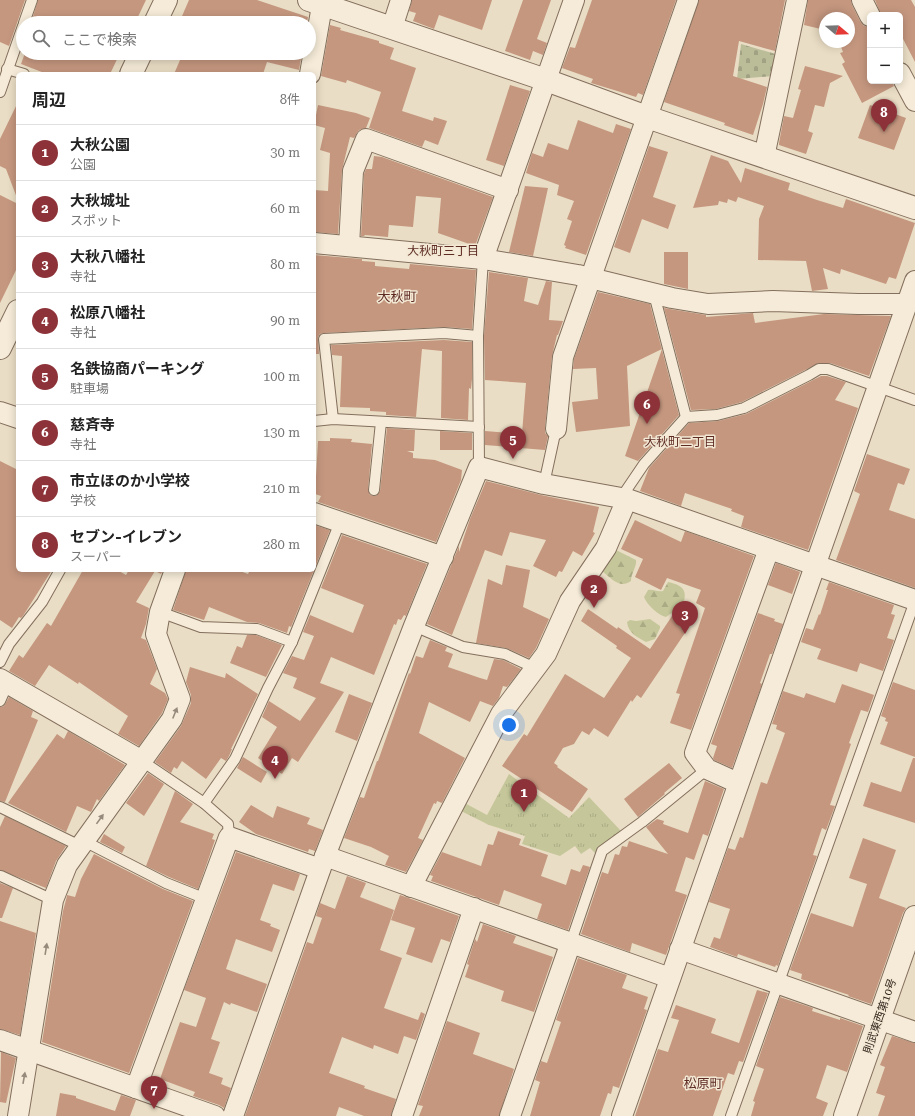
<!DOCTYPE html>
<html lang="ja">
<head>
<meta charset="utf-8">
<style>
  body { margin:0; font-family:"Roboto Serif","Noto Sans JP",serif; background:#f2f2f2; color:#222 }
  .controls { position:absolute; right:12px; top:12px; display:grid; overflow:hidden; border-radius:6px; box-shadow:0 2px 10px #0003 }
  .controls button { width:36px; height:36px; display:grid; place-items:center; padding:0; border:0; border-bottom:1px solid #e0e0e0; background:#fff; color:#222; font:20px sans-serif }
  .compass { position:absolute; left:819px; top:12px; width:36px; height:36px; border-radius:50%; background:#fff; box-shadow:0 2px 10px #0003; rotate:109deg }
  .you { position:absolute; left:509px; top:725px; width:14px; height:14px; margin:-10px; border:3px solid #fff; border-radius:50%; background:#1a73e8; box-shadow:0 0 0 6px #1a73e833 }
  .badge { display:grid; place-items:center; width:26px; height:26px; border-radius:50%; background:#8d3239; color:#fff; font-size:13px; font-weight:700 }
  .pin { position:absolute; translate:-50% -33px; filter:drop-shadow(0 1px 2px #0008) }
  .pin::after { content:''; position:absolute; top:21px; width:14px; height:12px; background:inherit; clip-path:polygon(0 0,100% 0,50% 100%) }
  .list { margin:0; padding:0; list-style:none }
  h2 { display:flex; justify-content:space-between; align-items:center; height:52px; margin:0; padding:0 16px; font-size:17px }
  h2 small { font-size:13px; font-weight:400; color:#767676 }
  .list li { display:grid; grid-template-columns:26px 1fr auto; gap:12px; align-items:center; box-sizing:border-box; height:56px; padding:0 16px; border-top:1px solid #e0e0e0 }
  .list b { display:block; font-size:15px; white-space:nowrap }
  .list p { margin:0; font-size:13px; white-space:nowrap; color:#767676 }
  .list em { font-size:13px; font-style:normal; color:#767676 }
  .icon { flex:none; width:22px; height:22px; fill:none; stroke:currentColor; stroke-width:2; stroke-linecap:round; stroke-linejoin:round }
  .map { position:relative; flex:none; width:915px; height:1116px; overflow:hidden }
  .search { position:absolute; background:#fff; box-shadow:0 2px 10px #0003; left:16px; top:16px; width:300px; height:44px; display:flex; align-items:center; gap:10px; box-sizing:border-box; padding:0 14px; border-radius:22px; color:#767676; font-size:15px }
  .panel { position:absolute; background:#fff; box-shadow:0 2px 10px #0003; left:16px; top:72px; width:300px; height:500px; border-radius:6px }
  .map>svg:first-child { display:block }
  .forest { fill:url(#forest-firs) }
  .cemetery { fill:url(#cemetery-stones) }
  .park { fill:url(#park-tufts) }
  .building { fill:#c5977f }
  .lines { fill:none; stroke-linecap:round; stroke-linejoin:round }
  .service-casing { stroke:#836f5d; stroke-width:12 }
  .minor-casing { stroke:#836f5d; stroke-width:22 }
  .tertiary-casing { stroke:#836f5d; stroke-width:24 }
  .service { stroke:#f6ebd8; stroke-width:10 }
  .minor { stroke:#f6ebd8; stroke-width:20 }
  .tertiary { stroke:#f6ebd8; stroke-width:22 }
  .oneway { fill:#968a7c }
  .labels { text-anchor:middle; dominant-baseline:central; stroke-width:3; stroke-linejoin:round; paint-order:stroke }
  .street-label { font-size:11px; fill:#35281f; stroke:#f2e8d4 }
  .neighbourhood-label { font-size:12px; fill:#5e2b23; stroke:#f2e8d4 }
  .quarter-label { font-size:13px; fill:#5e2b23; stroke:#f2e8d4 }
</style>
</head>
<body>
<div class="map">
<svg width="915" height="1116" viewBox="0 0 915 1116">
  <defs>
    <pattern id="forest-firs" width="22" height="20" patternUnits="userSpaceOnUse"><rect width="22" height="20" fill="#c5c79a"/><path d="M5 1l3.5 6h-7zM16 11l3.5 6h-7z" fill="#aaab84"/></pattern>
    <pattern id="cemetery-stones" width="16" height="16" patternUnits="userSpaceOnUse"><rect width="16" height="16" fill="#bbbd99"/><path d="M2 7V4a2 2 0 0 1 4 0v3zM10 15v-3a2 2 0 0 1 4 0v3z" fill="#a1a283"/></pattern>
    <pattern id="park-tufts" width="24" height="20" patternUnits="userSpaceOnUse"><rect width="24" height="20" fill="#c5c79a"/><path d="M3 7l-1-3M5 7V3M7 7l1-3M15 17l-1-3M17 17v-4M19 17l1-3" fill="none" stroke="#aaab84"/></pattern>
  </defs>
  <rect width="100%" height="100%" fill="#eaddc5"/>
  <!-- forest -->
  <g class="forest">
    <path d="M614,549L636,560C637,567 631,573 631,581C620,589 612,579 603,572V568Z"/>
    <path d="M668,582C687,586 687,593 682,609L670,614L666,617C658,615 647,605 644,597L648,590C653,589 657,592 663,591Z"/>
    <path d="M650,619L660,626V628L655,639L646,642C637,637 628,633 627,622L630,620L636,621Z"/>
  </g>
  <!-- cemetery -->
  <polygon class="cemetery" points="741,44 779,55 773,76 737,79"/>
  <!-- park -->
  <polygon class="park" points="509,774 569,818 589,797 622,832 595,853 590,848 581,854 575,846 560,856 522,844 525,836 489,825 457,809 461,801 487,815"/>
  <!-- building -->
  <g class="building">
    <polygon points="0,0 25,0 9,46 0,42"/>
    <polygon points="38,0 146,0 135,23 31,23"/>
    <polygon points="189,0 257,0 308,17 307,23 179,23"/>
    <polygon points="412,0 492,0 482,30 439,15 434,29 413,21 416,13 409,11"/>
    <polygon points="523,0 551,0 537,39 547,43 543,55 533,51 530,60 505,51"/>
    <polygon points="592,0 676,0 643,95 638,93 636,97 614,90 591,83 593,79 562,68 570,47 575,48"/>
    <polygon points="699,0 785,0 775,51 739,41 733,76 767,87 763,104 753,135 724,125 725,123 664,102"/>
    <polygon points="808,0 851,0 852,5 860,21 864,26 870,27 870,81 891,81 894,86 862,103 842,64 845,62 840,53 843,52 839,42 849,42 849,18 825,18 825,30 804,25"/>
    <polygon points="875,0 911,0 915,7 915,62 900,33 900,15 881,15"/>
    <polygon points="330,25 341,28 340,30 379,41 379,43 394,48 390,59 416,68 402,111 433,121 434,117 447,121 438,145 425,140 422,147 369,128 381,92 347,80 346,83 321,76"/>
    <polygon points="25,53 120,53 110,74 47,74 21,64"/>
    <polygon points="183,53 302,53 299,70 267,62 263,74 174,74"/>
    <polygon points="805,66 843,76 830,83 824,107 815,105 808,131 813,133 806,154 779,145 779,143 784,116 793,118 801,90 798,89"/>
    <polygon points="510,85 530,91 504,166 486,160"/>
    <polygon points="18,102 18,198 17,198 6,169 0,166 0,139"/>
    <polygon points="318,105 356,113 370,118 366,128 359,130 354,138 350,137 342,170 338,234 314,232 314,190 328,191 330,153 320,150 325,128 314,125"/>
    <polygon points="870,105 906,118 894,150 858,138"/>
    <polygon points="578,120 613,133 616,124 631,129 586,255 565,248 566,246 564,245 572,221 567,219 574,201 557,195 559,185 526,173 532,153 543,157 548,143 568,150"/>
    <polygon points="649,146 668,152 653,197 676,205 668,229 642,219 630,253 614,247"/>
    <polygon points="711,155 728,161 741,183 745,168 790,183 788,190 817,200 843,208 846,199 915,223 896,279 889,277 886,284 841,269 840,274 823,268 828,289 812,291 806,261 758,260 759,219 764,206 738,197 736,202 728,199 727,203 719,201 718,205 693,208"/>
    <polygon points="374,156 382,157 493,197 475,246 438,233 441,198 416,196 413,227 389,225 388,237 365,235 364,236 361,236 364,174 366,169 372,169"/>
    <polygon points="525,186 548,188 533,256 509,252"/>
    <polygon points="0,195 18,204 18,266 0,303"/>
    <polygon points="664,252 688,252 688,289 664,284"/>
    <polygon points="314,255 362,259 362,261 375,262 375,266 409,269 410,264 476,270 472,329 444,327 324,333 320,334 318,337 319,354 314,354"/>
    <polygon points="489,272 528,278 524,301 538,305 546,281 552,282 549,320 563,321 558,335 557,335 552,356 545,428 545,433 548,436 545,450 485,445 485,431 522,434 526,383 485,380 484,336"/>
    <polygon points="598,292 650,304 679,415 638,461 625,456 662,349 627,366 630,426 576,432 572,402 598,399 596,368 573,369 574,359"/>
    <polygon points="664,308 706,315 706,317 753,313 755,323 824,314 891,316 869,376 830,363 819,363 742,402 716,409 691,410"/>
    <polygon points="444,340 472,342 472,379 471,389 469,388 468,420 441,418 442,351 422,349 416,417 386,415 386,412 370,411 370,408 340,407 342,356 332,355 331,345"/>
    <polygon points="821,376 827,376 846,382 835,400 858,408 808,550 741,527 744,516 731,511 732,509 685,493 681,506 640,491 649,468 689,423 718,421 746,414"/>
    <polygon points="387,428 415,430 414,451 407,451 413,453 413,458 435,460 462,470 461,480 436,542 318,502 321,496 315,494 318,441 330,441 330,438 352,439 351,442 372,444 368,490 370,495 376,496 380,491"/>
    <polygon points="440,431 472,433 472,450 440,450"/>
    <polygon points="867,454 910,469 904,485 898,483 889,510 915,519 915,588 836,560 860,494 854,491"/>
    <polygon points="0,461 18,470 18,570 52,570 23,616 21,618 19,617 12,628 0,620"/>
    <polygon points="486,481 541,495 599,507 593,532 595,533 582,556 573,551 562,572 559,571 556,577 533,566 546,540 510,532 502,556 485,550 452,635 427,624 459,546 459,552 470,519"/>
    <polygon points="635,520 681,542 685,531 754,556 691,730 670,723 680,694 676,693 705,608 696,603 701,590 667,578 661,590 635,577 643,559 621,549"/>
    <polygon points="314,525 330,530 314,570"/>
    <polygon points="342,535 427,564 406,616 404,615 401,620 398,619 396,625 394,624 374,675 331,657 320,683 344,692 298,762 292,758 282,774 258,758 277,727 262,717 269,701 300,721 316,698 293,688 297,678 283,673 292,656 304,660 314,636 303,632 310,615 353,633 364,605 321,588"/>
    <polygon points="776,563 800,572 792,594 768,585"/>
    <polygon points="506,565 530,570 523,607 549,619 536,648 529,658 506,648 476,643 488,579 502,585"/>
    <polygon points="83,570 117,570 126,575 129,570 163,570 161,574 155,571 136,602 149,608 146,624 141,638 146,640 157,669 150,684 165,693 168,699 162,713 139,746 118,734 128,716 79,682 78,684 49,665 35,686 9,671 19,655 23,658 47,623 51,626"/>
    <polygon points="186,570 237,570 248,574 250,570 314,570 291,627 289,626 287,633 259,623 247,622 209,607 204,620 173,610"/>
    <polygon points="829,582 894,605 891,614 895,615 887,638 894,640 883,671 860,663 857,672 817,659 821,649 801,642 806,628 813,630 819,614 820,615 828,590 826,590"/>
    <polygon points="588,609 617,629 618,627 650,649 672,616 689,627 641,698 637,695 632,702 631,700 608,737 594,728 589,735 582,731 574,744 563,748 554,763 558,766 557,767 588,789 572,812 502,766 524,734 527,736 565,674 604,698 631,658 616,648 617,646 581,621"/>
    <polygon points="758,613 775,619 774,621 783,624 772,654 770,654 760,683 762,684 732,768 714,760 713,758 717,746 711,744"/>
    <polygon points="247,635 256,635 282,645 266,677 230,663 237,646 242,648"/>
    <polygon points="430,640 447,647 445,651 453,654 448,667 480,678 487,680 494,659 503,660 521,669 507,687 503,686 499,698 493,706 480,701 470,722 429,702 419,733 465,758 442,803 437,801 436,804 434,803 418,838 423,840 406,872 385,865 389,856 371,847 344,838 360,797 364,798 377,761 378,761 409,673 410,674 416,656 423,658"/>
    <polygon points="190,667 225,678 226,673 258,694 231,749 232,749 229,756 226,761 221,758 206,779 182,761 177,769 174,767 171,773 155,762 181,726 191,703 191,695 186,682"/>
    <polygon points="893,682 915,690 915,757 880,744 888,722 885,721 886,718 881,716"/>
    <polygon points="842,684 874,695 868,712 861,710 849,743 851,744 830,805 835,806 826,830 822,828 813,855 817,856 778,966 776,965 775,967 738,954 737,957 710,947 714,937 720,939 730,909 709,902 728,848 735,850 740,837 743,838 761,782 767,784 785,733 776,729 777,725 772,724 783,691 804,698 806,693 835,703"/>
    <polygon points="349,694 372,703 357,741 335,732"/>
    <polygon points="9,697 33,711 31,717 38,720 5,802 0,801 0,707 4,706"/>
    <polygon points="68,731 125,765 99,801 97,799 91,812 77,806 66,832 8,803 57,734 64,739"/>
    <polygon points="243,757 267,772 261,783 237,768"/>
    <polygon points="913,758 915,758 915,823 863,806 871,782 901,792"/>
    <polygon points="669,763 682,778 664,793 665,794 638,817 624,799"/>
    <polygon points="148,773 164,784 144,816 126,803"/>
    <polygon points="705,781 724,789 708,836 703,834 694,860 686,857 675,891 687,895 666,955 632,943 630,952 581,934 602,872 608,874 615,854 619,855 622,846 627,847 629,841 668,854 646,827 657,819 664,821 663,824 688,833"/>
    <polygon points="175,791 193,804 180,822 214,834 212,839 215,840 198,889 169,877 146,866"/>
    <polygon points="251,805 273,818 277,806 310,818 307,824 323,830 315,851 309,849 308,852 256,834 239,822"/>
    <polygon points="5,816 66,846 56,861 46,888 0,870 0,827"/>
    <polygon points="498,831 521,839 519,845 548,855 541,876 566,885 571,869 580,872 583,865 590,867 568,930 537,919 542,904 504,890 499,905 431,881 433,876 430,875 442,852 481,866 488,844 493,845"/>
    <polygon points="104,834 125,847 122,853 100,842"/>
    <polygon points="863,838 896,850 879,898 906,908 903,913 871,1004 848,996 849,995 801,979 802,974 790,970 811,913 853,927 867,884 849,878"/>
    <polygon points="236,852 300,874 294,891 273,884 260,920 271,924 270,926 280,930 272,952 236,939 226,969 267,984 257,1012 231,1003 230,1005 224,1002 211,1039 220,1042 209,1073 223,1078 221,1084 231,1088 224,1108 219,1105 193,1096 195,1092 160,1079 180,1022 196,1027 206,998 184,990"/>
    <polygon points="94,854 163,889 193,901 129,1073 42,1042 63,911 67,896 67,895 75,897 81,879"/>
    <polygon points="347,876 366,883 360,897 394,910 380,950 402,958 384,1008 418,1020 421,1012 425,1014 416,1040 404,1036 398,1054 374,1045 373,1049 342,1037 329,1073 365,1086 364,1088 396,1099 391,1116 364,1116 339,1107 336,1116 245,1116 307,942 313,944 322,918 316,916 320,903 335,909"/>
    <polygon points="0,883 13,888 2,918 0,918"/>
    <polygon points="400,895 459,916 450,942 441,939 432,963 406,954 415,928 391,920"/>
    <polygon points="0,921 36,933 20,1035 0,1029"/>
    <polygon points="483,924 516,936 513,943 553,957 534,1012 501,1001 504,991 465,977 469,965 467,964 475,939 477,942"/>
    <polygon points="578,958 627,975 622,988 648,997 644,1009 647,1010 619,1088 613,1086 611,1094 608,1093 600,1116 530,1116 540,1082 535,1080 541,1061 547,1063 561,1022 556,1020"/>
    <polygon points="757,990 768,993 743,1062 739,1061 734,1075 728,1073 713,1116 635,1116 658,1049 668,1052 679,1020 671,1018 676,1005 716,1019 711,1033 739,1043"/>
    <polygon points="780,997 813,1008 812,1011 840,1020 840,1018 863,1026 847,1072 827,1065 816,1098 828,1103 823,1116 751,1116 755,1102 753,1101 764,1069 756,1066"/>
    <polygon points="447,1021 480,1033 473,1054 514,1069 499,1116 419,1116 423,1106 418,1105"/>
    <polygon points="892,1036 915,1043 915,1116 878,1116 885,1096 876,1093 885,1067 880,1065"/>
    <polygon points="1,1052 16,1058 6,1103 0,1102"/>
    <polygon points="60,1093 76,1096 76,1098 115,1111 121,1095 136,1100 130,1116 56,1116"/>
  </g>
  <g class="lines">
    <!-- service casing -->
    <g class="service-casing">
      <g id="service">
        <polyline points="24,23 32,0"/>
        <polyline points="7,69 24,74"/>
        <polyline points="0,92 23,26"/>
        <polyline points="654,294 686,417"/>
        <polyline points="333,419 324,339 444,333 478,336"/>
        <polyline points="314,421 333,419 479,427"/>
        <polyline points="479,467 478,336 483,259"/>
        <polyline points="544,484 556,429"/>
        <polyline points="374,490 381,422"/>
        <polyline points="621,498 644,464 686,417 717,415 744,408 809,375 819,369 828,369 915,400"/>
        <polyline points="160,612 201,627 257,629 292,642"/>
        <polyline points="414,626 463,647 505,654 535,668"/>
        <polyline points="0,662 9,644 42,602 60,570"/>
        <polyline points="0,701 8,683"/>
        <polyline points="142,761 204,803 228,824 229,837"/>
        <polyline points="204,803 235,759 268,688 292,642 340,522"/>
        <polyline points="0,807 80,846"/>
        <polyline points="84,841 166,883 206,899"/>
        <polyline points="0,876 1,876 53,900"/>
        <polyline points="571,942 602,851 642,822 707,769"/>
        <polyline points="731,1116 915,601"/>
      </g>
    </g>
    <!-- minor casing -->
    <g class="minor-casing">
      <g id="minor">
        <polyline points="862,0 870,16"/>
        <polyline points="392,28 401,0"/>
        <polyline points="900,73 915,101"/>
        <polyline points="310,74 323,0"/>
        <polyline points="764,157 797,0"/>
        <polyline points="314,243 483,259 578,275 672,298 708,304 773,301 858,304 907,304"/>
        <polyline points="349,246 353,171 366,139 508,190"/>
        <polyline points="483,259 574,0"/>
        <polyline points="0,412 18,418"/>
        <polyline points="556,429 563,357 688,0"/>
        <polyline points="314,513 443,557"/>
        <polyline points="0,679 142,761"/>
        <polyline points="738,783 707,769 695,753 769,549"/>
        <polyline points="325,856 670,978"/>
        <polyline points="411,887 501,714 546,654 570,601 606,548 627,499"/>
        <polyline points="680,949 915,1032"/>
        <polyline points="0,1040 215,1116"/>
        <polyline points="136,1088 229,837 320,869"/>
        <polyline points="18,1116 53,900 67,865 172,719 180,699 156,634 160,612 175,570"/>
        <polyline points="233,1116 325,856 414,626 479,467 544,484 627,499 915,600"/>
        <polyline points="402,1116 474,908"/>
        <polyline points="510,1116 571,942"/>
        <path d="M622,1116C719,837 818,560 915,281"/>
      </g>
    </g>
    <!-- tertiary casing -->
    <g class="tertiary-casing">
      <g id="tertiary">
        <polyline points="309,0 546,80 647,117 915,208"/>
        <polyline points="155,23 166,0"/>
        <polyline points="131,74 141,53"/>
        <polyline points="0,348 18,311"/>
        <polyline points="845,1116 915,917"/>
      </g>
    </g>
    <!-- service -->
    <use href="#service" class="service"/>
    <!-- minor -->
    <use href="#minor" class="minor"/>
    <!-- tertiary -->
    <use href="#tertiary" class="tertiary"/>
  </g>
  <!-- one-way arrows -->
  <defs><path id="oneway-solid" d="M-6-.8H1V-3.2L6.5 0L1 3.2V.8H-6Z"/></defs>
  <g class="oneway">
    <use href="#oneway-solid" transform="translate(175 713) rotate(-68)"/>
    <use href="#oneway-solid" transform="translate(100 819) rotate(-54)"/>
    <use href="#oneway-solid" transform="translate(46 949) rotate(-81)"/>
    <use href="#oneway-solid" transform="translate(24 1078) rotate(-80)"/>
  </g>
  <g class="labels">
    <!-- street labels -->
    <g class="street-label">
      <text transform="translate(880 1016) rotate(-71)">則武東西第10号</text>
    </g>
    <!-- neighbourhood labels -->
    <g class="neighbourhood-label">
      <text x="443" y="251">大秋町三丁目</text>
      <text x="680" y="442">大秋町二丁目</text>
    </g>
    <!-- quarter labels -->
    <g class="quarter-label">
      <text x="397" y="296">大秋町</text>
      <text x="703" y="1083">松原町</text>
    </g>
  </g>
</svg>
<div class="controls">
<button>+</button>
<button>−</button>
</div>
<svg class="compass" viewBox="-18 -18 36 36"><path d="M0-13l5 13h-10z" fill="#e53935"/><path d="M0 13l5-13h-10z" fill="#767676"/></svg>
<div class="you"></div>
<div class="pin badge" style="left:524px;top:812px">1</div>
<div class="pin badge" style="left:594px;top:608px">2</div>
<div class="pin badge" style="left:685px;top:634px">3</div>
<div class="pin badge" style="left:275px;top:779px">4</div>
<div class="pin badge" style="left:513px;top:459px">5</div>
<div class="pin badge" style="left:647px;top:424px">6</div>
<div class="pin badge" style="left:154px;top:1109px">7</div>
<div class="pin badge" style="left:884px;top:132px">8</div>
<div class="search"><svg class="icon" aria-label="search" viewBox="0 0 24 24"><circle cx="10" cy="10" r="6"/><path d="M15 15l6 6"/></svg>ここで検索</div>
<section class="panel">
<h2>周辺<small>8件</small></h2>
<ul class="list">
<li><span class="badge">1</span><div><b>大秋公園</b><p>公園</p></div><em>30 m</em></li>
<li><span class="badge">2</span><div><b>大秋城址</b><p>スポット</p></div><em>60 m</em></li>
<li><span class="badge">3</span><div><b>大秋八幡社</b><p>寺社</p></div><em>80 m</em></li>
<li><span class="badge">4</span><div><b>松原八幡社</b><p>寺社</p></div><em>90 m</em></li>
<li><span class="badge">5</span><div><b>名鉄協商パーキング</b><p>駐車場</p></div><em>100 m</em></li>
<li><span class="badge">6</span><div><b>慈斉寺</b><p>寺社</p></div><em>130 m</em></li>
<li><span class="badge">7</span><div><b>市立ほのか小学校</b><p>学校</p></div><em>210 m</em></li>
<li><span class="badge">8</span><div><b>セブン-イレブン</b><p>スーパー</p></div><em>280 m</em></li>
</ul>
</section>
</div>
</body>
</html>
